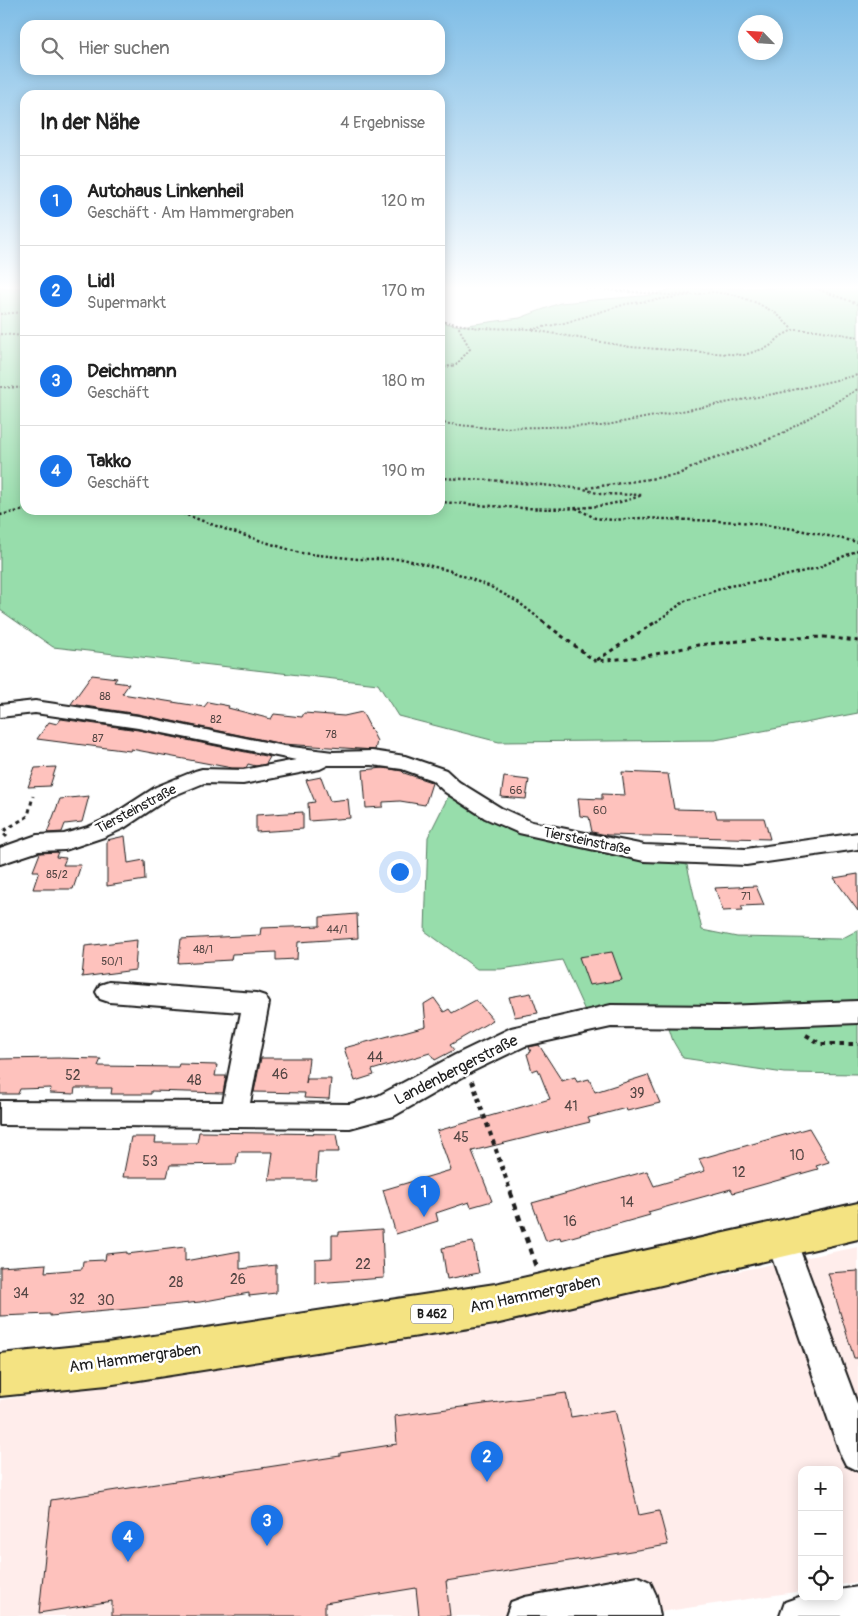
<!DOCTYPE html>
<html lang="de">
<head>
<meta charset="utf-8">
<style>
  body { margin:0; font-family:Pangolin,sans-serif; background:#f2f2f2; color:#222 }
  .controls { position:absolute; right:15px; bottom:15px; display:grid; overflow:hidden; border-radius:10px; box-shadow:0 2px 12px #0003 }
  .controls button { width:45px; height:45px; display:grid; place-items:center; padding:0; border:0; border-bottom:1px solid #e0e0e0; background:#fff; color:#222; font:25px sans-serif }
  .compass { position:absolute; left:738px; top:15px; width:45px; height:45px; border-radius:50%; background:#fff; box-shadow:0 2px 12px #0003; rotate:295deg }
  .you { position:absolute; left:399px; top:871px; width:18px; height:18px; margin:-12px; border:4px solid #fff; border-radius:50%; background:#1a73e8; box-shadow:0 0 0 8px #1a73e833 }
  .badge { display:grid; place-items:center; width:32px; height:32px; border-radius:50%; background:#1a73e8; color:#fff; font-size:16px; font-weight:700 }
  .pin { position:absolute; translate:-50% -41px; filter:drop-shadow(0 1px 2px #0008) }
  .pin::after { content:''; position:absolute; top:26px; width:18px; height:15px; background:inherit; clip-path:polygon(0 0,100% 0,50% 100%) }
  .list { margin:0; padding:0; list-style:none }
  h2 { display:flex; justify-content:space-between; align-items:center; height:65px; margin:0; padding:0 20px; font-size:21px }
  h2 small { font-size:16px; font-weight:400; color:#767676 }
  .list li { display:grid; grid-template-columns:32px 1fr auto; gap:15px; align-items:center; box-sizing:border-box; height:90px; padding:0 20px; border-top:1px solid #e0e0e0 }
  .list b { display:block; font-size:19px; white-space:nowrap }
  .list p { margin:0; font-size:16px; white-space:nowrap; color:#767676 }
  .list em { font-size:16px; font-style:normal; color:#767676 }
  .icon { flex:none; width:28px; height:28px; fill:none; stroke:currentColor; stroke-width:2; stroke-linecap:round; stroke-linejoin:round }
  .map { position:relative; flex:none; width:858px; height:1616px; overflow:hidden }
  .search { position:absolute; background:#fff; box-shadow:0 2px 12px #0003; left:20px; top:20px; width:425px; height:55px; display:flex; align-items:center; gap:12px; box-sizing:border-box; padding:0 18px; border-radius:15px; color:#767676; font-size:19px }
  .panel { position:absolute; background:#fff; box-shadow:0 2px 12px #0003; left:20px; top:90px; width:425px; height:425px; border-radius:15px }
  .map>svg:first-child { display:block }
  .built { fill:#ffedeb }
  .green { fill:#97ddab; stroke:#5a7c64 }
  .building { fill:#fec2bd; stroke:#1c1c1c }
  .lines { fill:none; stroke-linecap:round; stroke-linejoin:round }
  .minor-casing { stroke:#1c1c1c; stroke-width:4 }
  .major-casing { stroke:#1c1c1c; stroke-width:4 }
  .path-far4 { stroke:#1c1c1c; stroke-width:2; stroke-dasharray:2 2; stroke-linecap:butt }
  .path-far3 { stroke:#1c1c1c; stroke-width:2.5; stroke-dasharray:2.5 2.5; stroke-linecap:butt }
  .path-far2 { stroke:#1c1c1c; stroke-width:3; stroke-dasharray:4 4; stroke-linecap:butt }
  .path-far1 { stroke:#1c1c1c; stroke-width:4; stroke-dasharray:4.5 4.5; stroke-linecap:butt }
  .path { stroke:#1c1c1c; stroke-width:5; stroke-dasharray:6 6; stroke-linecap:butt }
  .minor { fill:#fff; fill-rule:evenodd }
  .major { fill:#f4e382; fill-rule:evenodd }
  .labels { text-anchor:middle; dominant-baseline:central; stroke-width:5; stroke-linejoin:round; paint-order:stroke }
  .number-label { font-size:11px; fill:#544644 }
  .shield { fill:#fff; stroke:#606060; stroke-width:1 }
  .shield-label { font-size:12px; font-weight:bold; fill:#1c1c1c }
  .street-label { font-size:14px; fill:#1c1c1c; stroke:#fff }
  .near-number-label { font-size:14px; fill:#544644 }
  .near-street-label { font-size:16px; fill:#1c1c1c; stroke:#fff }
</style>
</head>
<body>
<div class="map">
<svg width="858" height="1616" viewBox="0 0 858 1616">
  <rect width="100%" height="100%" fill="#fff"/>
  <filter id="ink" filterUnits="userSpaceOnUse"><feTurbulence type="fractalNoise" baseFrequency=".02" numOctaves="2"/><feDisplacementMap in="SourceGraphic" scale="10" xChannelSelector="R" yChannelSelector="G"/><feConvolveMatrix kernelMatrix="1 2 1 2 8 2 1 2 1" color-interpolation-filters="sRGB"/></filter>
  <g filter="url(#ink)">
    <!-- built -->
    <polygon class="built" points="858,1247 858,1582 839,1585 839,1470 802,1470 802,1591 633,1616 0,1616 0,1400 245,1362 724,1274"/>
    <!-- green -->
    <g class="green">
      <polygon points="0,288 25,288 25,510 440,510 440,322 460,326 520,318 560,303 653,295 674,288 858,288 858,713 715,740 499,742 398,716 378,684 53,647 0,610"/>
      <polygon points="449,795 495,820 538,836 687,865 702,930 737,937 841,939 858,930 858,1074 784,1073 683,1058 673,1041 664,1013 586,1013 562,960 501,969 477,969 425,931 428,837"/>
    </g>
    <!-- building -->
    <g class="building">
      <polygon points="92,675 117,678 114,682 129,684 122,694 204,707 208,702 229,706 228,708 271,719 274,714 302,717 304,713 344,716 362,712 377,741 375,750 283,744 138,714 71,704"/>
      <polygon points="61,719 138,730 270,757 266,764 256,766 248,764 246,768 232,768 131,749 130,751 37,739 49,722 57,724"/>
      <polygon points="56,767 50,786 28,787 35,768"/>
      <polygon points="384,768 402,771 404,773 431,782 432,783 425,805 400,801 383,802 383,807 366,808 363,770"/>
      <polygon points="622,772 668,774 674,809 715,810 717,818 764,818 770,839 607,835 592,832 589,817 580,816 578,798 602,799 602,794 625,795"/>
      <polygon points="321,777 330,801 348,799 350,818 309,821 308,803 315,802 306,780"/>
      <polygon points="504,777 529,780 526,799 501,797"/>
      <polygon points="89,796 82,822 65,824 62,832 47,833 60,799"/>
      <polygon points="303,812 303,829 256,832 256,815"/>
      <polygon points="125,836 128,863 144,860 145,880 107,886 107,840"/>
      <polygon points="58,852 56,857 66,858 63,865 81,865 73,889 33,889 39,871 33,871 40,853"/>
      <polygon points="858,874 858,911 834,878"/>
      <polygon points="756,886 764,905 741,906 743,910 723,911 715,888"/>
      <polygon points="357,914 358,938 298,942 297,959 276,960 276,952 232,954 231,960 178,963 181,939 260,935 261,928 320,926 320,917"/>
      <polygon points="137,940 135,970 82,977 85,946"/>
      <polygon points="612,952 622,980 589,985 579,957"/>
      <polygon points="531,993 538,1013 515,1017 509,997"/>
      <polygon points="434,998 444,1012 449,1009 452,1013 476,1000 493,1020 450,1045 454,1050 435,1060 430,1053 372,1070 374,1075 355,1081 344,1048 426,1026 424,1004"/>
      <polygon points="539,1045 562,1081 575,1077 577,1082 589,1079 595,1092 648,1075 660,1103 627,1111 626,1108 588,1118 590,1122 472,1151 492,1201 471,1207 469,1202 436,1213 438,1221 396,1234 383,1190 451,1170 437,1131 550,1099 538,1069 532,1071 527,1054 531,1052 529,1047"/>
      <polygon points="58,1058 101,1059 98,1066 178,1067 179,1064 217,1065 215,1076 226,1076 223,1093 151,1091 151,1094 111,1094 112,1088 75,1088 74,1094 50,1093 51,1088 20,1089 18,1094 0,1094 0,1059"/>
      <polygon points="261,1058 309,1058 306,1083 307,1079 331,1079 329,1099 304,1098 305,1093 254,1092"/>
      <polygon points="809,1128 829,1162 816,1166 818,1169 733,1193 731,1189 706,1196 648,1212 650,1215 561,1240 560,1237 546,1241 532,1203 647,1171 654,1186 705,1171 699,1159"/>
      <polygon points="199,1132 336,1134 339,1152 318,1152 316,1180 269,1180 273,1152 238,1152 236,1164 170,1165 167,1177 123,1177 131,1137 156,1137 155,1143 197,1143"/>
      <polygon points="382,1229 384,1278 315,1283 315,1259 332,1258 332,1235 339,1235 339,1232"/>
      <polygon points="473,1242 479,1273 447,1279 442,1248"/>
      <polygon points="185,1247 185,1261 240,1251 240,1269 276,1265 276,1293 249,1296 249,1293 200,1302 129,1309 50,1316 50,1314 0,1316 0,1267 46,1264 45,1272 82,1269 83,1261 105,1260 106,1254 127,1252 127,1254"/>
      <polygon points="858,1271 858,1358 854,1358 828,1273"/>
      <polygon points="566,1393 571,1417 615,1410 639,1515 659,1511 668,1545 446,1581 450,1616 419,1616 416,1588 325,1603 325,1616 112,1616 112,1601 39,1613 51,1500 340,1456 340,1453 397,1444 395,1416"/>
    </g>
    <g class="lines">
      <!-- minor casing -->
      <g class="minor-casing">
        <g id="minor">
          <polygon points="35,701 138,716 284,746 333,752 372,751 405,756 446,770 459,782 501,808 532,822 644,845 746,849 858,833 858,849 746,865 644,861 519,833 485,818 445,792 432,780 402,769 372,765 328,765 320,769 243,784 204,783 170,797 124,828 104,837 65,850 39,851 0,864 0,848 37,835 64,834 88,827 108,818 156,787 195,771 202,769 243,770 296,760 138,728 35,713 0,717 0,705"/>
          <polygon points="109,982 256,993 265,996 269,1003 250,1103 350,1104 378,1096 455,1055 511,1028 611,1005 725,1006 858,1001 858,1023 725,1028 611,1027 525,1046 473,1071 394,1116 350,1128 0,1125 0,1101 223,1102 241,1012 109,1002 100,999 96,992 100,985"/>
          <polygon points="781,1225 792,1229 858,1406 858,1471 846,1465 840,1453 766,1240 770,1229"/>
          <polygon points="637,1576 650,1582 656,1595 660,1616 506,1616 511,1602 525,1597"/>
          <polygon points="858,1587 858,1616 780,1616 785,1602 802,1596 839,1597 839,1590"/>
        </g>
      </g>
      <!-- major casing -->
      <g class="major-casing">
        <polygon id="major" points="858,1203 858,1239 495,1324 107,1385 0,1396 0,1354 107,1343 495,1284"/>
      </g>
      <!-- path-far4 -->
      <g class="path-far4">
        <polyline points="585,288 669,295 691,294"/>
        <polyline points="710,288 710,292"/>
        <polyline points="815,288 858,304"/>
        <polyline points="0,314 25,312"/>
        <polyline points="440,321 479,328 533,329 564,323 626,304 713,292 735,295 757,303 777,314 793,330 817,330 858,337"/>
        <polyline points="533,330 630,347 744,355 769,347 781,336 793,330"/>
        <polyline points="0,334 25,336"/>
        <polyline points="440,368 456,365 470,349 458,326"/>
        <polyline points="0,387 25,388"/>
        <polyline points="440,423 489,428 601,426 784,392 858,375"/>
        <polyline points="783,433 858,389"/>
      </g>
      <!-- path-far3 -->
      <g class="path-far3">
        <path d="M440,478L491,480L584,489L600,494L642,495C586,518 501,506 440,502"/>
        <polyline points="587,488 677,475 701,463 753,446 786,432"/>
        <polyline points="576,508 595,518 613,520 641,518 742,522 794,529 858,542"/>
        <polyline points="173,510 230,531 300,553 358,559 403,559 451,571 491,587 518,602 544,622"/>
        <polyline points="0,515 25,510"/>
        <polyline points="656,622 685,601 729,586 768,580 817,568 858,550"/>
      </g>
      <!-- path-far2 -->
      <g class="path-far2">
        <polyline points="542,621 595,661 642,657 698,645 760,639 824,637 858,641"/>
        <polyline points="597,660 657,621"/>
        <polyline points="7,837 3,833 5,830 28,816 33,796"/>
      </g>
      <!-- path-far1 -->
      <g class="path-far1">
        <polyline points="806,1035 821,1044 858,1044"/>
        <polyline points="472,1081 511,1193"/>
      </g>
      <!-- path -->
      <polyline class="path" points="510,1192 536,1266"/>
      <!-- minor -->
      <use href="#minor" class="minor"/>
      <!-- major -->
      <use href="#major" class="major"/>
    </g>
  </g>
  <!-- sky -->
  <linearGradient id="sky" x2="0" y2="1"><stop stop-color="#7fbde6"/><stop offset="0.56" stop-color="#fff"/><stop offset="1" stop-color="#fff" stop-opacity="0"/></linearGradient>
  <rect width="858" height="514" fill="url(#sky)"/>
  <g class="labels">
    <!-- number labels -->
    <g class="number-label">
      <text x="105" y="696">88</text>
      <text x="216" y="719">82</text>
      <text x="331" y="734">78</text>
      <text x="98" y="738">87</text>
      <text x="516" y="790">66</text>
      <text x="600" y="810">60</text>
      <text x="57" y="874">85/2</text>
      <text x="746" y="896">71</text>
      <text x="337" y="929">44/1</text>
      <text x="203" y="949">48/1</text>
      <text x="112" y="961">50/1</text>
    </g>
    <!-- shield labels -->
    <rect class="shield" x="411" y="1304.5" width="42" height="19" rx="4"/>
    <g class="shield-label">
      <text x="432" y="1314">B 462</text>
    </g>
    <!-- street labels -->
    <g class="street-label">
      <text transform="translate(136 809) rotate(-28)">Tiersteinstraße</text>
      <text transform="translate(587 841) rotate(12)">Tiersteinstraße</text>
    </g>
    <!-- near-number labels -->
    <g class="near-number-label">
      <text x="375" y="1057">44</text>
      <text x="280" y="1074">46</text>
      <text x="73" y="1075">52</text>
      <text x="194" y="1080">48</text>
      <text x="637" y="1093">39</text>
      <text x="571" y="1106">41</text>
      <text x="461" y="1137">45</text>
      <text x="797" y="1155">10</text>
      <text x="150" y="1161">53</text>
      <text x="739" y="1172">12</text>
      <text x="627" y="1202">14</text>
      <text x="570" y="1221">16</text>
      <text x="363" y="1264">22</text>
      <text x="238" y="1279">26</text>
      <text x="176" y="1282">28</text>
      <text x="21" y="1293">34</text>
      <text x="77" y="1299">32</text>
      <text x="106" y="1300">30</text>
    </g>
    <!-- near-street labels -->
    <g class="near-street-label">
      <text transform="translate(456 1070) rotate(-27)">Landenbergerstraße</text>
      <text transform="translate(535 1294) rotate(-12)">Am Hammergraben</text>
      <text transform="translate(135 1358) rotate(-8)">Am Hammergraben</text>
    </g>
  </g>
</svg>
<div class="controls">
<button>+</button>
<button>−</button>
<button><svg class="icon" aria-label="locate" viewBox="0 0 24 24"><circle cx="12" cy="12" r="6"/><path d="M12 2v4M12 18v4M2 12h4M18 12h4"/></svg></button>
</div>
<svg class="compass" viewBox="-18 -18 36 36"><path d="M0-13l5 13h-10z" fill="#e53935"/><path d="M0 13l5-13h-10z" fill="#767676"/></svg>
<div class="you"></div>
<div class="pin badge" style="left:424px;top:1217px">1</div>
<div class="pin badge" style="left:487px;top:1482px">2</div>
<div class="pin badge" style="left:267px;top:1546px">3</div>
<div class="pin badge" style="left:128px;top:1562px">4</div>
<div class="search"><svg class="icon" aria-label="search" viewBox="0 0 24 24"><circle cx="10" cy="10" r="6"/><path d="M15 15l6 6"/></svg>Hier suchen</div>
<section class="panel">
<h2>In der Nähe<small>4 Ergebnisse</small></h2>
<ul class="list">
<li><span class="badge">1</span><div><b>Autohaus Linkenheil</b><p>Geschäft · Am Hammergraben</p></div><em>120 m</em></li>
<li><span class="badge">2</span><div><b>Lidl</b><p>Supermarkt</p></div><em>170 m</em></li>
<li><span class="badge">3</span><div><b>Deichmann</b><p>Geschäft</p></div><em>180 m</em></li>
<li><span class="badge">4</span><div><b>Takko</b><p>Geschäft</p></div><em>190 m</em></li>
</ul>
</section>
</div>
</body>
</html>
